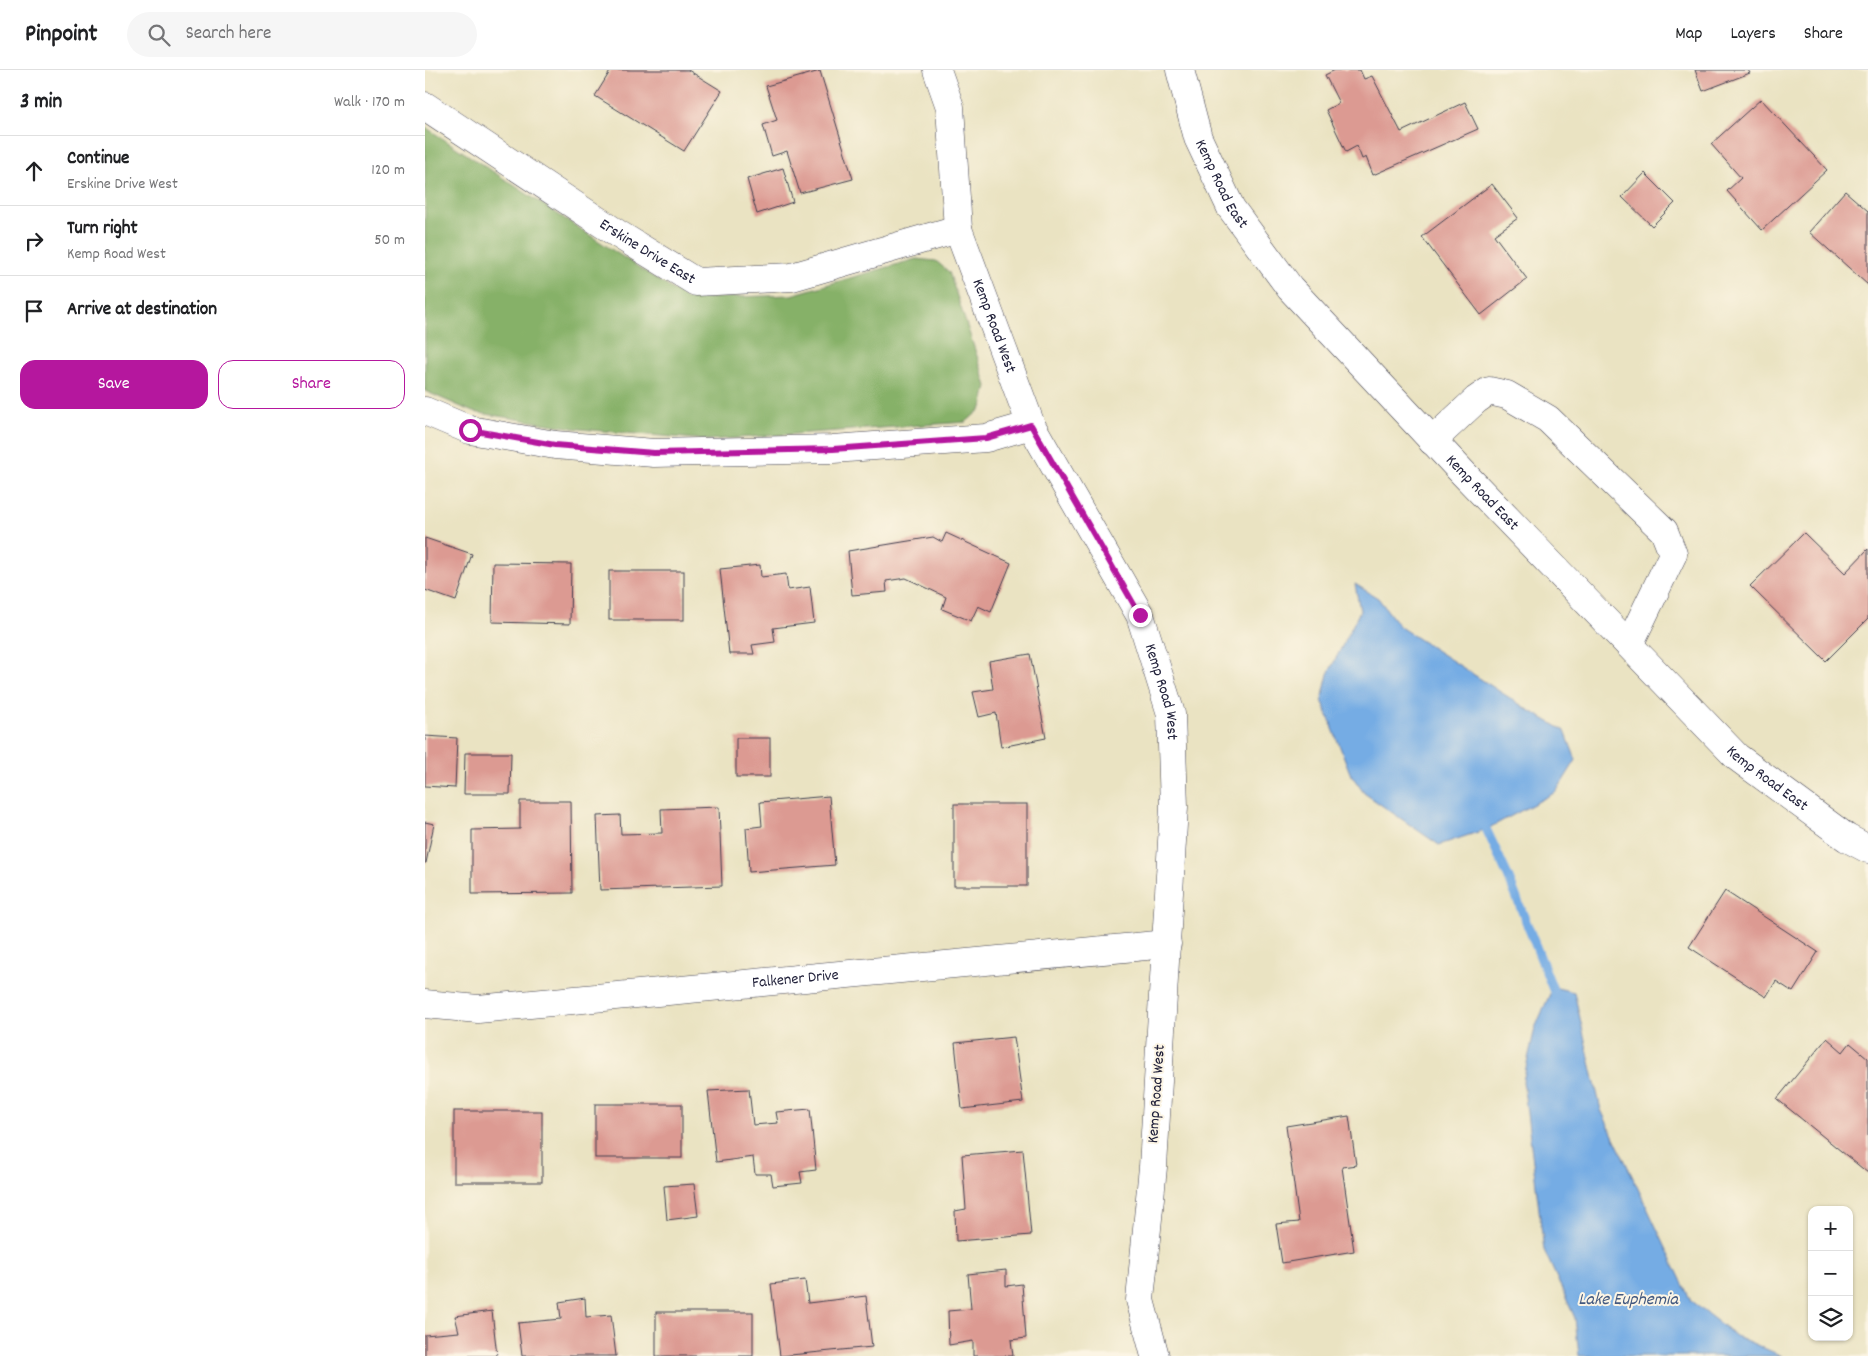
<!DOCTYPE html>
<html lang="en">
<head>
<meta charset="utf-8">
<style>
  body { margin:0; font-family:Dekko,sans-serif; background:#f6f6f6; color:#202124 }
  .controls { position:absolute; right:15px; bottom:15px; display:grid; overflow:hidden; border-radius:10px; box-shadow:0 1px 4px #0004 }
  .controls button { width:45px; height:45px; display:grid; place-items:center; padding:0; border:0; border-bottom:1px solid #e0e0e0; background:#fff; color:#202124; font:25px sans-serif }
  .stop { position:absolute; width:15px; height:15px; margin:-11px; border:4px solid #b5179e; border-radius:50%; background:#fff }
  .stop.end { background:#b5179e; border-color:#fff; box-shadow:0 1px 5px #0008 }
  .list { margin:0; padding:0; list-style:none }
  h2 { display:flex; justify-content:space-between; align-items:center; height:65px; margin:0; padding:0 20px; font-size:21px }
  h2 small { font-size:16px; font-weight:400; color:#757577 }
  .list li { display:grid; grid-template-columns:32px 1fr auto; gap:15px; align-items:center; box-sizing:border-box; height:70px; padding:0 20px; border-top:1px solid #e0e0e0 }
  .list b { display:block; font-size:19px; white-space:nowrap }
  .list p { margin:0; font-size:16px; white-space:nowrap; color:#757577 }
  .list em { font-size:16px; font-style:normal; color:#757577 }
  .actions { display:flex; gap:10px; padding:15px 20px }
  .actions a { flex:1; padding:11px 0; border:1px solid #b5179e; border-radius:15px; text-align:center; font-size:18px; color:#b5179e }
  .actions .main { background:#b5179e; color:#fff }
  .icon { flex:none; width:28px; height:28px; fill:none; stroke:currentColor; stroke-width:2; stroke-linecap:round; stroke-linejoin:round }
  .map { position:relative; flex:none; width:1443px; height:1286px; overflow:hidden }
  header { display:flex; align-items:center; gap:30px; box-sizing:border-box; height:70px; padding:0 25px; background:#fff; border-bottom:1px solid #e0e0e0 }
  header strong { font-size:24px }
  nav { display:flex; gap:28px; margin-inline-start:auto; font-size:18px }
  .search { width:350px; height:45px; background:#f6f6f6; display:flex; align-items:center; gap:12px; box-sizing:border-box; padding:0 18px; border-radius:28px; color:#757577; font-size:19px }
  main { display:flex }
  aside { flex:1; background:#fff }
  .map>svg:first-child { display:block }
  .forest { fill:#86b168; stroke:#546a52 }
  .water { fill:#75ace4; stroke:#4c6790 }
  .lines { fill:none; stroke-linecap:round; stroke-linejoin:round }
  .stream { stroke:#75ace4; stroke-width:9 }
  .building { fill:#dc9a92 }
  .minor-casing { stroke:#403f4f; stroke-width:29 }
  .minor { stroke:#fff; stroke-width:28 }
  .route { stroke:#b5179e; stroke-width:6 }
  .labels { text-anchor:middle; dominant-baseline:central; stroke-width:4; stroke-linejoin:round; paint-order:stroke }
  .street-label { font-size:16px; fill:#22223b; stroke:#fcf5e5 }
  .water-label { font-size:18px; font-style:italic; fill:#43597f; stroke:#fcf5e5 }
</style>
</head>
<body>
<header>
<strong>Pinpoint</strong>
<div class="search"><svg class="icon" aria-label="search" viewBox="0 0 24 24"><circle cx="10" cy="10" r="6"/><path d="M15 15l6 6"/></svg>Search here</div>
<nav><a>Map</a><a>Layers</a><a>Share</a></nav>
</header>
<main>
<aside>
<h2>3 min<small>Walk · 170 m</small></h2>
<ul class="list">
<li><svg class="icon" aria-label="ahead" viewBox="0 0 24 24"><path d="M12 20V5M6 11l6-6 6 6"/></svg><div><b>Continue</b><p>Erskine Drive West</p></div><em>120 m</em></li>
<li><svg class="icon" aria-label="right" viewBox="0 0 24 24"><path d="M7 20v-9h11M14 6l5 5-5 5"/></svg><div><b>Turn right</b><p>Kemp Road West</p></div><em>50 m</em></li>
<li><svg class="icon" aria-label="arrive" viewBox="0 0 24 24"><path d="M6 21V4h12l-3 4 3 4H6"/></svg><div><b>Arrive at destination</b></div></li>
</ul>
<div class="actions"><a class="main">Save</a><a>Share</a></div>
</aside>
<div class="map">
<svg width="1443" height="1286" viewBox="0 0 1443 1286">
  <rect width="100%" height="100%" fill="#fcf5e5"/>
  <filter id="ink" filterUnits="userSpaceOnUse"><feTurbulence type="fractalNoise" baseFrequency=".02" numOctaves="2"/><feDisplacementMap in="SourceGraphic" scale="10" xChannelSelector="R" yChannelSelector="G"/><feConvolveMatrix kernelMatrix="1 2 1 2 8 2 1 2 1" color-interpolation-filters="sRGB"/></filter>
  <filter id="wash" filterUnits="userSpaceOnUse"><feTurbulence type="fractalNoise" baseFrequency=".0096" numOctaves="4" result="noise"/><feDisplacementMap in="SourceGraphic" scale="20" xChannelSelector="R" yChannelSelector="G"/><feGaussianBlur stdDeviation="1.12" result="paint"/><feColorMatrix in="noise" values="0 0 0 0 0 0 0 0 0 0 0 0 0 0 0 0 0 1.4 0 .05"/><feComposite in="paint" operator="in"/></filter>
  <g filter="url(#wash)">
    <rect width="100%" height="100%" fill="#eae3c2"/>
    <!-- forest -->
    <polygon class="forest" points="0,57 262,229 366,225 491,189 511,191 524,202 562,316 557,338 541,352 283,370 155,359 48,342 0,321"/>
    <!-- water -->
    <g class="water">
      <polygon points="930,514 953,528 975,557 1102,639 1140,661 1151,690 1131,722 1062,759 1014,775 939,723 925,703 897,630 903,604 935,541"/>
      <polygon points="1128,917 1149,922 1176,1040 1266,1231 1311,1266 1357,1286 1154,1286 1150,1248 1119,1180 1098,1011 1110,958"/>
    </g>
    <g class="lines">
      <!-- stream -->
      <polyline class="stream" points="1057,750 1083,806 1131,927"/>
    </g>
    <g id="blocks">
      <!-- building -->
      <g class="building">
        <polygon points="186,0 263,0 297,21 259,81 170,26"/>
        <polygon points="910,0 935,0 939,9 947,6 976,62 1040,32 1053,59 948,105 941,87 937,89 932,76 921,82 901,40 914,33 900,5"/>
        <polygon points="1270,0 1323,0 1325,3 1278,21"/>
        <polygon points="395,1 428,109 375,123 362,81 347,86 338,55 352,50 341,16"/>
        <polygon points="1336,29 1402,100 1337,160 1302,121 1316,108 1286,74"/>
        <polygon points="358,98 368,132 332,144 322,109"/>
        <polygon points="1220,103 1250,133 1227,156 1197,127"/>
        <polygon points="1067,114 1093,148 1069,165 1102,209 1056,245 997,167"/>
        <polygon points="1420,121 1443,141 1443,215 1384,162"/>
        <polygon points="521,463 586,493 566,542 553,536 546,551 517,539 521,527 481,508 461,511 462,522 427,525 423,481 508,467 517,472"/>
        <polygon points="1379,463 1420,503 1443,479 1443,549 1401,591 1325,516"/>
        <polygon points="0,468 47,484 31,531 0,520"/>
        <polygon points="68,493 146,494 145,554 67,552"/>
        <polygon points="335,495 336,507 361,504 363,520 385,517 389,553 348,558 350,572 327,575 329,584 304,584 295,499"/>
        <rect x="184" y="501" width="75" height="49"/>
        <polygon points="605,584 621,668 576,677 571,643 554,647 548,622 568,619 564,591"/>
        <polygon points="0,666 32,668 30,718 0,716"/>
        <rect x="311" y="668" width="34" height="39"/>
        <polygon points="40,683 86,683 85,724 39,724"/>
        <polygon points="404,726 410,795 324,802 321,758 337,756 335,732"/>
        <polygon points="95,731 146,731 147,823 47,824 47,760 95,759"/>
        <rect x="529" y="734" width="73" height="82"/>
        <polygon points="294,737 297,816 175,820 172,746 195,745 196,764 237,763 236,739"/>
        <polygon points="0,752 9,754 1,793 0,793"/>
        <polygon points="1300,821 1393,882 1368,922 1351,911 1341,927 1264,877"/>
        <polygon points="589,967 598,1032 537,1039 530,973"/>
        <polygon points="1402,968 1418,982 1425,973 1443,988 1443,1103 1352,1029"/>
        <polygon points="324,1019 328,1055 353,1053 351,1042 385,1039 391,1100 375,1102 377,1113 348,1116 346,1104 330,1104 328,1087 291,1092 283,1021"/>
        <rect x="170" y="1034" width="87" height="54"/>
        <rect x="29" y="1041" width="88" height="71"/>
        <polygon points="924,1046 931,1095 917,1097 929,1181 857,1193 851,1154 874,1152 861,1056"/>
        <polygon points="598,1080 606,1165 531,1171 530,1141 541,1139 537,1085"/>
        <polygon points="269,1114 273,1146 242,1150 239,1116"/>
        <polygon points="581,1200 581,1216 597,1214 601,1268 586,1270 588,1286 548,1286 548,1271 524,1275 523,1241 546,1239 543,1204"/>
        <polygon points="380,1210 383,1233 441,1226 447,1277 355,1286 346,1214"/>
        <polygon points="160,1228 161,1247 186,1245 191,1286 97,1286 93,1253 136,1249 134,1232"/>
        <polygon points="67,1241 72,1286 0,1286 0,1265 34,1262 30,1246"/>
        <rect x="231" y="1242" width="97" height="44"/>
      </g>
    </g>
  </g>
  <g filter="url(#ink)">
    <use href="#blocks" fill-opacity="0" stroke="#403f4f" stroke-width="1"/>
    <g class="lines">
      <!-- minor casing -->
      <g class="minor-casing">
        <g id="minor">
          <path id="s1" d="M512,0L525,37L533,159L606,355L715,545L746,644L749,737L728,1097L715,1230L730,1286"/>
          <path id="s2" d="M755,0L773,68L806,138L865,218L1038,403L1312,687L1422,768L1443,779"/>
          <path id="s3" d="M0,36L193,164L271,212L367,207L533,159"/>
          <polyline points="0,341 45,360 130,375 229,383 408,379 561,368 606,355"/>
          <polyline points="1007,371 1051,330 1064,321 1082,325 1123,349 1239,461 1248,484 1204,575"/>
          <path id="s4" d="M0,934L53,939L742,874"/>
        </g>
      </g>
      <!-- minor -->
      <use href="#minor" class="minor"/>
    </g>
  </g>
  <g class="lines" filter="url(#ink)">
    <!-- route -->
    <polyline class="route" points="45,360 130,375 229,383 408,379 561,368 606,355 715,545"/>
  </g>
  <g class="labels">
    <!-- street labels -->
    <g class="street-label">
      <text stroke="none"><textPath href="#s2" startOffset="122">Kemp Road East</textPath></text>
      <text stroke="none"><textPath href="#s3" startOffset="266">Erskine Drive East</textPath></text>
      <text stroke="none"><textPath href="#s1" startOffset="265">Kemp Road West</textPath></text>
      <text stroke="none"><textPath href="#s2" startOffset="528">Kemp Road East</textPath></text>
      <text stroke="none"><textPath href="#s1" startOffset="670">Kemp Road West</textPath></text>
      <text stroke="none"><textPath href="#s2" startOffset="932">Kemp Road East</textPath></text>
      <text stroke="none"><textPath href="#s4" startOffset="372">Falkener Drive</textPath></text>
      <text transform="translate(732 1024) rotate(-86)">Kemp Road West</text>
    </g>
    <!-- water labels -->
    <g class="water-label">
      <text x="1203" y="1230">Lake Euphemia</text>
    </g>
  </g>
</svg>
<div class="controls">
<button>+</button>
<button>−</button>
<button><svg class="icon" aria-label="layers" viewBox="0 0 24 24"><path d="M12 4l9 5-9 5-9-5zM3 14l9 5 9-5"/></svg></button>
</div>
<div class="stop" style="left:45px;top:360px"></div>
<div class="stop end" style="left:715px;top:545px"></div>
</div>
</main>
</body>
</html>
